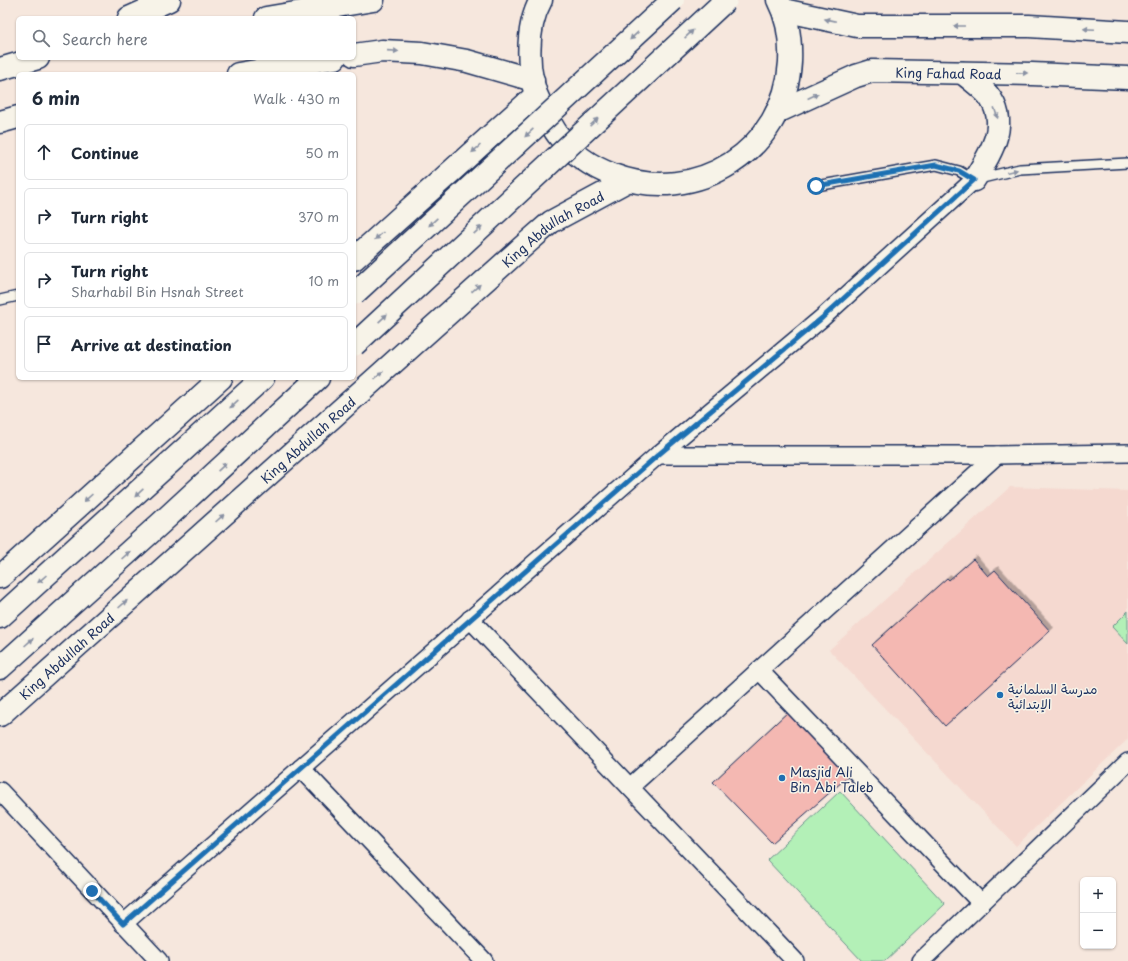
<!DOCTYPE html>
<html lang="en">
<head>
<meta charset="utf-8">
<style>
  body { margin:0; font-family:"Playpen Sans","Playpen Sans Arabic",sans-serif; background:#f6f6f7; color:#1f2937 }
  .controls { position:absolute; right:12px; bottom:12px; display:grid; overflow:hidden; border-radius:6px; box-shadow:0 1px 3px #0004 }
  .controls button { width:36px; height:36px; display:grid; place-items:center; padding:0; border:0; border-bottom:1px solid #e0e1e3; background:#fff; color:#1f2937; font:20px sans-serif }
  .stop { position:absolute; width:12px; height:12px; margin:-9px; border:3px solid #1f6fb2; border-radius:50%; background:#fff }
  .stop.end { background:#1f6fb2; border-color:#fff; box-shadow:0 1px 4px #0008 }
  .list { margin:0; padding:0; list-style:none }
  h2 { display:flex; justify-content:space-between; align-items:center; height:52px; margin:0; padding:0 16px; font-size:17px }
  h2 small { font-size:13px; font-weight:400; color:#747a83 }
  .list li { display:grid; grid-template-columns:26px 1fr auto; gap:12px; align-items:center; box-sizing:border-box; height:56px; margin:0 8px 8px; padding:0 8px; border:1px solid #e0e1e3; border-radius:6px }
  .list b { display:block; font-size:15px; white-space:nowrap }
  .list p { margin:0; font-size:13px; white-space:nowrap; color:#747a83 }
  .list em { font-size:13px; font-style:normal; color:#747a83 }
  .icon { flex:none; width:22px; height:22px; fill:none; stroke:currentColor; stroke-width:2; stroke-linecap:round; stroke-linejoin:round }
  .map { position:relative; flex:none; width:1128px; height:961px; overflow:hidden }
  .search { position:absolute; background:#fff; box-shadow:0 1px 3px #0004; left:16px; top:16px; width:340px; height:44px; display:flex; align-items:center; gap:10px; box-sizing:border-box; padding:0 14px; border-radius:6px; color:#747a83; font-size:15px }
  .panel { position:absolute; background:#fff; box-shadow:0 1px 3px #0004; left:16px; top:72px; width:340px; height:308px; border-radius:6px }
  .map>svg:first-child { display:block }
  .built { fill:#f5d9d0 }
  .green { fill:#b3f0b7; stroke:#67908a }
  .building { fill:#f4b8b2; stroke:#1b2f5e; filter:url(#shadow) }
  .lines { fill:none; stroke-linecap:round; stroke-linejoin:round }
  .service-casing { stroke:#1b2f5e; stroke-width:12 }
  .minor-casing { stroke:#1b2f5e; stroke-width:20 }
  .primary-casing { stroke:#1b2f5e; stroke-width:25 }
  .trunk-casing { stroke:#1b2f5e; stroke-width:25 }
  .service { stroke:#f7f3e8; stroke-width:9 }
  .minor { stroke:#f7f3e8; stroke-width:17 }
  .primary { stroke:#f7f3e8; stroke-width:22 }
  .trunk { stroke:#f7f3e8; stroke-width:22 }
  .primary-bridge-casing { stroke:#1b2f5e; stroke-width:25; stroke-linecap:butt }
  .primary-bridge { stroke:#f7f3e8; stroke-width:22 }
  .oneway { fill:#8991a3 }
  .route { stroke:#1f6fb2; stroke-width:5 }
  .poi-dot { fill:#1f6fb2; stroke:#f7f3e8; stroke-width:1.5 }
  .labels { text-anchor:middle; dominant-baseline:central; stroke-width:3; stroke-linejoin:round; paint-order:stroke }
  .street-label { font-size:13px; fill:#1b2f5e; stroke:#f7f3e8 }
  .poi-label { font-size:13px; fill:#1b2f5e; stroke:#f7f3e8; text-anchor:start }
</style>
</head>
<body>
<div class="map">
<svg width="1128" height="961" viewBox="0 0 1128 961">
  <defs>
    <filter id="shadow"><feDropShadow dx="3.5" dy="-3.5" stdDeviation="0" flood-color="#0004"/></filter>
  </defs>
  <rect width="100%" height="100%" fill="#f6e7dd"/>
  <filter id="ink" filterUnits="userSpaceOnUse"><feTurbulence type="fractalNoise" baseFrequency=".025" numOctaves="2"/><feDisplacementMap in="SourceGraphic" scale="8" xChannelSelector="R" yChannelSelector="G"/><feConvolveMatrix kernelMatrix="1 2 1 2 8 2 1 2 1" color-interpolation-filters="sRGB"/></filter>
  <g filter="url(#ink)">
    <!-- built -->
    <polygon class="built" points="1010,487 1128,491 1128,739 1016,846 829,650"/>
    <!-- green -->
    <g class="green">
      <polygon points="1128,611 1128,644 1112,627"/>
      <polygon points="840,791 945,904 885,961 862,961 767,860"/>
    </g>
    <!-- building -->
    <g class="building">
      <polygon points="973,559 988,576 995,570 1050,631 945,726 872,645 947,578 949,580"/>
      <polygon points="790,710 851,774 772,843 713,782"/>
    </g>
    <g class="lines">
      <!-- service casing -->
      <g class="service-casing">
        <g id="service">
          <polyline points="816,186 936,165 959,171 974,180 1020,169 1128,163"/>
          <polyline points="0,300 18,296"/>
        </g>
      </g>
      <!-- minor casing -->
      <g class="minor-casing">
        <g id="minor">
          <polyline points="658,455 997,455 1128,453"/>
          <polyline points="470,619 795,961"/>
          <polyline points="759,670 981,903"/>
          <polyline points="301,768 484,961"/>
          <polyline points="630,787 997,455"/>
          <polyline points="0,791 159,961"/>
          <polyline points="123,924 658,455 822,318 974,180"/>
          <polyline points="921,961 1128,762"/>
        </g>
      </g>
      <!-- primary casing -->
      <g class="primary-casing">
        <g id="primary">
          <polyline points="354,259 536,95"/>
          <polyline points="0,577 221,378"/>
          <polyline points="0,617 263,378"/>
          <polyline points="0,668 161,523 318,378"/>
          <path id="s1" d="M0,715L528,242L551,222L627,181"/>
        </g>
      </g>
      <!-- trunk casing -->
      <g class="trunk-casing">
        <g id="trunk">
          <path d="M541,0C525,28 526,77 541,105C547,115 551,126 558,135C571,153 592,167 613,175C696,207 785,150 790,62C791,41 788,19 778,0"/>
          <polyline points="783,10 857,26 1029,26 1128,32"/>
          <polyline points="129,18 169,0"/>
          <polyline points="266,18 373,0"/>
          <polyline points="354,55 382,51 422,53 467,61 533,80"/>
          <polyline points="0,69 38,58"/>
          <path d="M963,73C971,80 981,87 988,95C1011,124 990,154 974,180"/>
          <polyline points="238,74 335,58"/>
          <path id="s2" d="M777,112L856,76L872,71L1032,74L1128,78"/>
          <polyline points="0,122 18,117"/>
        </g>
      </g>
      <!-- service -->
      <use href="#service" class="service"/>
      <!-- minor -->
      <use href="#minor" class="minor"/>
      <!-- primary -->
      <use href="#primary" class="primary"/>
      <!-- trunk -->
      <use href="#trunk" class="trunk"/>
      <!-- primary-bridge casing -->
      <g class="primary-bridge-casing">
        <g id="primary-bridge">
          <polyline points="354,294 673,0"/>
          <polyline points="354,345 726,0"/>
        </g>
      </g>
      <!-- primary-bridge -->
      <use href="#primary-bridge" class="primary-bridge"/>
    </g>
    <!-- one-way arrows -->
    <defs><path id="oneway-solid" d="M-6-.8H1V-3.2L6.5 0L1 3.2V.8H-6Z"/></defs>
    <g class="oneway">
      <use href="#oneway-solid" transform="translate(830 20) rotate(-168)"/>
      <use href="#oneway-solid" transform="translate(959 26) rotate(-180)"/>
      <use href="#oneway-solid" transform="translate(1089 29) rotate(-177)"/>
      <use href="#oneway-solid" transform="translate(689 34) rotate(-43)"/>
      <use href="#oneway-solid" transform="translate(634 36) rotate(137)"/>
      <use href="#oneway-solid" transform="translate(393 51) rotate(4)"/>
      <use href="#oneway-solid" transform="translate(1022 73) rotate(1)"/>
      <use href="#oneway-solid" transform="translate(813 96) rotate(-25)"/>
      <use href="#oneway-solid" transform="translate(996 113) rotate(72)"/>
      <use href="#oneway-solid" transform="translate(594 122) rotate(-43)"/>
      <use href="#oneway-solid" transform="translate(529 133) rotate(137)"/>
      <use href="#oneway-solid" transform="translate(476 149) rotate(138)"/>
      <use href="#oneway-solid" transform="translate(1012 171) rotate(-14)"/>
      <use href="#oneway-solid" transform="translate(433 222) rotate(137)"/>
      <use href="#oneway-solid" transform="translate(478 230) rotate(-43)"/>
      <use href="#oneway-solid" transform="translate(379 236) rotate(138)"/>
      <use href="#oneway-solid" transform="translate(476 288) rotate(-42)"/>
      <use href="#oneway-solid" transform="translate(383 318) rotate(-43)"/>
      <use href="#oneway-solid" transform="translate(379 375) rotate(-42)"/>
      <use href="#oneway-solid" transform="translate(234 404) rotate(137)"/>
      <use href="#oneway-solid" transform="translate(222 467) rotate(-43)"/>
      <use href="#oneway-solid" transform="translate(139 493) rotate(137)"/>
      <use href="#oneway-solid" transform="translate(88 498) rotate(138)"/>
      <use href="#oneway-solid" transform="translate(220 518) rotate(-42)"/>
      <use href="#oneway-solid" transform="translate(126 555) rotate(-42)"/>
      <use href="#oneway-solid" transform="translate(42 579) rotate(138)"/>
      <use href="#oneway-solid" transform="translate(123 604) rotate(-42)"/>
      <use href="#oneway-solid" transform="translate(29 642) rotate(-42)"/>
    </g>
  </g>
  <g class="lines" filter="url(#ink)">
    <!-- route -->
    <polyline class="route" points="92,891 123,924 658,455 822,318 974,180 959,171 936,165 816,186"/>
  </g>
  <!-- markers -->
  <g class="poi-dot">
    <circle cx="1000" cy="695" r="4"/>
    <circle cx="782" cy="778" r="4"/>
  </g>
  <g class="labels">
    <!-- street labels -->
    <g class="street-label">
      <text stroke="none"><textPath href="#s2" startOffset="180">King Fahad Road</textPath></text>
      <text stroke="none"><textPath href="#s1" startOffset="737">King Abdullah Road</textPath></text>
      <text stroke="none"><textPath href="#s1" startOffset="413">King Abdullah Road</textPath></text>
      <text stroke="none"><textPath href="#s1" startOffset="89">King Abdullah Road</textPath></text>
    </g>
    <!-- poi labels -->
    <g class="poi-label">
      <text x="1008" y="688">مدرسة السلمانية<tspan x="1008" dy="15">الإبتدائية</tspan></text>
      <text x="790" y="771">Masjid Ali<tspan x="790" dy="15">Bin Abi Taleb</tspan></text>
    </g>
  </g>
</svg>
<div class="controls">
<button>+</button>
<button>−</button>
</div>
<div class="stop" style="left:816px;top:186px"></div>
<div class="stop end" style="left:92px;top:891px"></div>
<div class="search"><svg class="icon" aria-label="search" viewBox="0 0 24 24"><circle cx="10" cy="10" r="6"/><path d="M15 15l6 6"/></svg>Search here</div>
<section class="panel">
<h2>6 min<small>Walk · 430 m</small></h2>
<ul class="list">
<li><svg class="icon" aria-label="ahead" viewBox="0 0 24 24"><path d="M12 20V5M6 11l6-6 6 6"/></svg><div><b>Continue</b></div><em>50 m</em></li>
<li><svg class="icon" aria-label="right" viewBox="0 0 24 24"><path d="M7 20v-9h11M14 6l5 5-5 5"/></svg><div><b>Turn right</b></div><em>370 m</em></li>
<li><svg class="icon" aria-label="right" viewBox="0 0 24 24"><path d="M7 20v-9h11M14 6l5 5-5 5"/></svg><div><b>Turn right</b><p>Sharhabil Bin Hsnah Street</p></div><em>10 m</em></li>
<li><svg class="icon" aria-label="arrive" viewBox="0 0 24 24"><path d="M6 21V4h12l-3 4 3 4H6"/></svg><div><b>Arrive at destination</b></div></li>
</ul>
</section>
</div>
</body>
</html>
